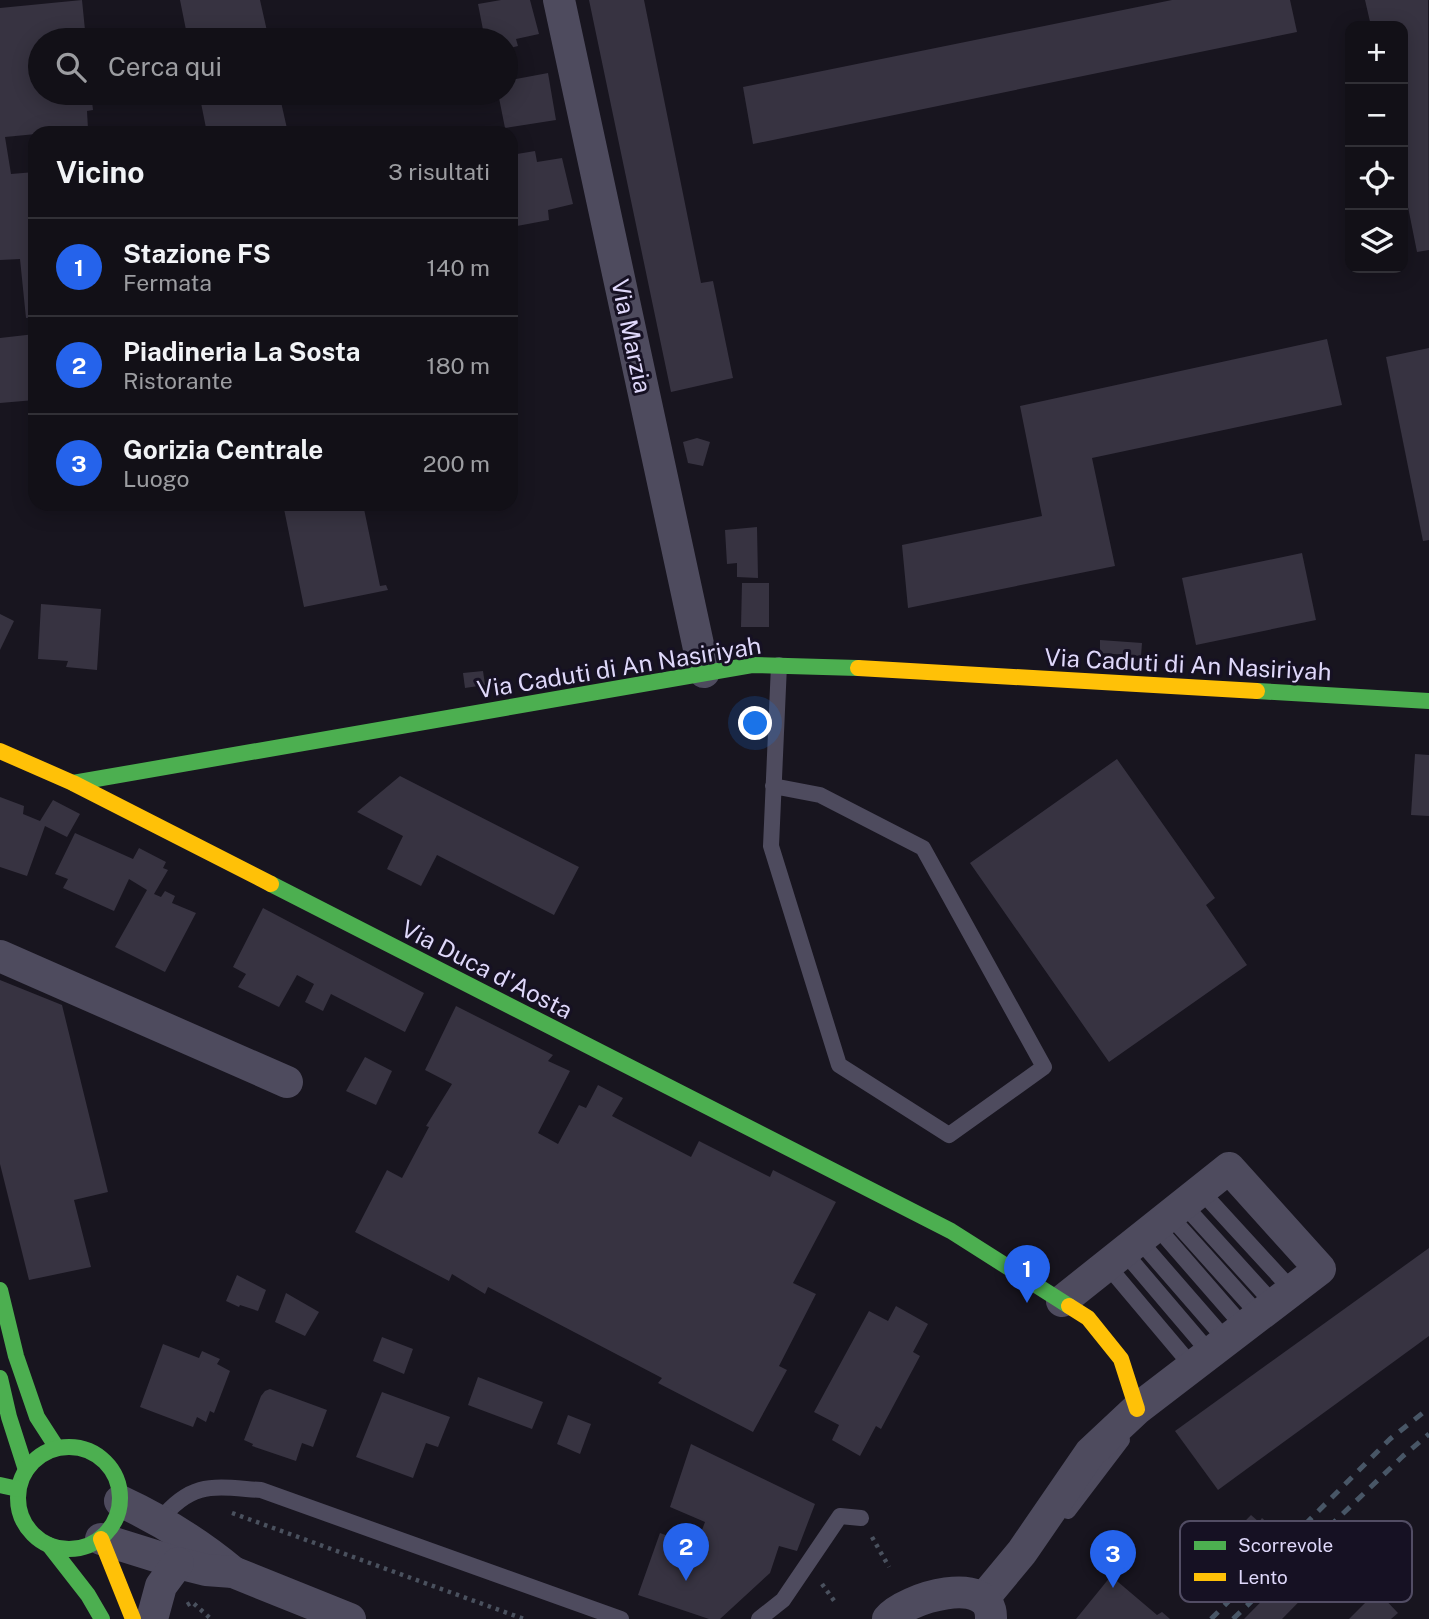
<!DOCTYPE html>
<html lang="it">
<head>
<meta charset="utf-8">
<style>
  body { margin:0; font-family:"Public Sans",sans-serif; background:#1f1e24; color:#f1f3f6 }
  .controls { position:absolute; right:21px; top:21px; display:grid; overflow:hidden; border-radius:14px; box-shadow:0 4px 18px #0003 }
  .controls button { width:63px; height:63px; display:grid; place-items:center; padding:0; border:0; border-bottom:2px solid #313036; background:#121017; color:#f1f3f6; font:35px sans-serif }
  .you { position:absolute; left:756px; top:724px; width:24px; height:24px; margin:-18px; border:5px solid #fff; border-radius:50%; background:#1a73e8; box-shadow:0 0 0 10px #1a73e833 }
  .badge { display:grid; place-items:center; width:46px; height:46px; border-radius:50%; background:#2563eb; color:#fff; font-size:23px; font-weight:700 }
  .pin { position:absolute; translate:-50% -58px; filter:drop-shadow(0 2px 4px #0008) }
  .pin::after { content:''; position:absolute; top:37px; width:24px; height:21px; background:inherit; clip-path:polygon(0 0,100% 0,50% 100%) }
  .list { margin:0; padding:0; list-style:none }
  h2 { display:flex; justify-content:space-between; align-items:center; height:91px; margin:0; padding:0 28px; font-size:30px }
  h2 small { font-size:23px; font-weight:400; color:#9c9da1 }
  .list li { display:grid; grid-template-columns:46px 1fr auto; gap:21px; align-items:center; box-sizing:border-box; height:98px; padding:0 28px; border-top:2px solid #313036 }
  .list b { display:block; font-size:26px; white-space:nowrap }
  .list p { margin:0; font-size:23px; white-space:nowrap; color:#9c9da1 }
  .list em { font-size:23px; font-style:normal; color:#9c9da1 }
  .icon { flex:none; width:38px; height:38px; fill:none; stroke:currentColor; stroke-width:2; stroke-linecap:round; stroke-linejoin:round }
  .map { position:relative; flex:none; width:1429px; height:1619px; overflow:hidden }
  .search { position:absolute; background:#121017; box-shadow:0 4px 18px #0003; left:28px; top:28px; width:490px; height:77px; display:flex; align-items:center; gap:18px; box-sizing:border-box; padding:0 24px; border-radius:38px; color:#9c9da1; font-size:26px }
  .panel { position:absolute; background:#121017; box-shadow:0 4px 18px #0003; left:28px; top:126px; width:490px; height:385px; border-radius:21px }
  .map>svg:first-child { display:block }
  .building { fill:#373341 }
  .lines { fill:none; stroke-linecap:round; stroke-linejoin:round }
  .path { stroke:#4a515e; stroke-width:4.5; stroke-dasharray:3.5 5; stroke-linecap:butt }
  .lane { stroke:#4e4b5e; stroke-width:16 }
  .street { stroke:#4e4b5e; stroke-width:32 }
  .fast { stroke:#4caf50; stroke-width:16 }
  .slow { stroke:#ffc107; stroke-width:16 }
  .rail { stroke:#485666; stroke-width:5; stroke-dasharray:10 9; stroke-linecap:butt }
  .labels { text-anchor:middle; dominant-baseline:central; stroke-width:6; stroke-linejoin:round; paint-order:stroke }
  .street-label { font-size:24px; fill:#dfd8fa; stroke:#161123 }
  .key { fill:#161123; stroke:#524d64; stroke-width:2 }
  .key-label { font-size:19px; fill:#dfd8fa }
</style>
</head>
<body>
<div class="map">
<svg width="1429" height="1619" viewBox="0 0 1429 1619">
  <rect width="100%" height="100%" fill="#18151f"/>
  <!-- building -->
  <g class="building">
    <polygon points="82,0 86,40 40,40 40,93 91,93 93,110 87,111 88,129 5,137 11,174 35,172 35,317 26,318 20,259 0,260 0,8"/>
    <polygon points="180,0 260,0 269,40 188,40"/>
    <polygon points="501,0 530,0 539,34 516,39 518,46 506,49 506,40 485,40 478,4"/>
    <polygon points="589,0 644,0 701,283 713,281 733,378 671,392"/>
    <polygon points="1172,0 1290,0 1297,32 753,144 743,87"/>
    <polygon points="1365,0 1428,0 1429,250 1417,252 1403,182 1403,26 1371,26"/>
    <polygon points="548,73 556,120 505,128 498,93 506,93 506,81"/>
    <polygon points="199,93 279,93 288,133 207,133"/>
    <polygon points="535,151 537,162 562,158 573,204 548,210 549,220 517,226 511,196 511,155"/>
    <polygon points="35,334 35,400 0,403 0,338"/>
    <polygon points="1327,339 1342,405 1092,458 1115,566 908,608 902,545 1042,516 1020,406"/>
    <polygon points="1429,348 1429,540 1423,541 1386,357"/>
    <polygon points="697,438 710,442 703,466 688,463 683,442"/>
    <polygon points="283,504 363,504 380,586 386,585 388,590 304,607"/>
    <polygon points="757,527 758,578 737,577 737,563 727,564 725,530"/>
    <polygon points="1302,553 1316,620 1196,645 1182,578"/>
    <polygon points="742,583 769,583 769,627 741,627"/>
    <polygon points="41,604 101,609 97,670 66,667 68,661 38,659"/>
    <polygon points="0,614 14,621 0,650"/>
    <polygon points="1100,640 1142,643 1141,656 1100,653"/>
    <polygon points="483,671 485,685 465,688 463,673"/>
    <polygon points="1415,754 1429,755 1429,816 1411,815"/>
    <polygon points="1117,759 1215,898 1206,905 1247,965 1109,1062 970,863"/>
    <polygon points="400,776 579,867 554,915 437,855 421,886 387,869 403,836 357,812"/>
    <polygon points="0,797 24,806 23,814 40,821 53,800 80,814 67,837 45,826 27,876 0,867"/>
    <polygon points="75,833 133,859 139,848 166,862 163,868 168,870 154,894 161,897 165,891 175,896 172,903 196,913 165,972 115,947 147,890 129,879 114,911 63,888 68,879 55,874"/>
    <polygon points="263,908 424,993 405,1032 331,994 323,1011 305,1002 314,984 297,975 279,1007 238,987 246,974 233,967"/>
    <polygon points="0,980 62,1005 108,1192 74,1200 91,1267 29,1280 0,1164"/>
    <polygon points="456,1006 553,1055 548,1061 570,1071 538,1133 558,1144 579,1105 586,1108 598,1085 623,1098 612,1116 691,1157 699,1141 770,1177 773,1170 836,1202 793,1283 816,1294 779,1366 787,1370 753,1432 658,1383 662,1378 488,1287 485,1294 452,1274 449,1281 355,1232 387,1170 402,1178 429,1127 426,1126 452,1084 425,1070"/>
    <polygon points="365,1057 392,1071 376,1105 346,1091"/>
    <polygon points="1429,1248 1429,1336 1218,1490 1175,1431"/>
    <polygon points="237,1275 266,1290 258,1311 240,1305 239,1307 226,1301"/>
    <polygon points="286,1293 319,1312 305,1336 275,1322"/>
    <polygon points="896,1306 928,1324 913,1352 920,1356 881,1429 876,1426 860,1456 832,1440 839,1425 814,1412 869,1311 888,1321"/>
    <polygon points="382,1337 413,1349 404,1374 373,1361"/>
    <polygon points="163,1344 199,1358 202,1351 220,1359 217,1364 230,1371 214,1413 210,1411 206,1422 197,1417 193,1427 140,1407"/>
    <polygon points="478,1377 543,1402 532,1429 468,1405"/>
    <polygon points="270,1389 327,1410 313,1447 302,1443 296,1461 252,1446 253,1444 244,1440 261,1396 265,1391"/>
    <polygon points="382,1392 450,1417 438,1447 426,1443 413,1478 356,1457"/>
    <polygon points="568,1415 591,1424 580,1454 557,1444"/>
    <polygon points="691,1444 815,1504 797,1551 779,1546 770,1573 720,1619 709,1619 638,1595 660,1533 696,1546 705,1522 670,1507"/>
    <polygon points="1251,1515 1259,1522 1262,1518 1271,1526 1255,1542 1260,1548 1222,1586 1209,1574 1211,1572 1203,1564"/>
    <polygon points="1314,1548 1332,1568 1282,1619 1244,1619"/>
    <polygon points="1111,1576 1157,1615 1162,1612 1170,1619 1076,1619"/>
    <polygon points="1377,1591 1398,1613 1391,1619 1349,1619"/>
  </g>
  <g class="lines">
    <!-- path -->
    <g class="path">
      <polyline points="232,1513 524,1619"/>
      <polyline points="872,1537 889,1567"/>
      <polyline points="822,1584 835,1602"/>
      <polyline points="187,1605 192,1602 211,1619"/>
    </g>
    <!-- lane -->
    <g class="lane">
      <polyline points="773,786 820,795 923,848 1044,1067 949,1135 839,1065 771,846 779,665"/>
      <polyline points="1201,1191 1292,1290"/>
      <polyline points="1184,1205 1274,1304"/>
      <polyline points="1170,1216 1259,1315"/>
      <polyline points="1156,1226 1244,1327"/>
      <polyline points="1139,1240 1226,1340"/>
      <polyline points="1124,1252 1210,1353"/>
      <polyline points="1107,1265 1192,1366"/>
      <polyline points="1068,1511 1122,1440"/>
      <path d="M160,1520C193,1480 214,1487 261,1490L621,1619"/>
      <polyline points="759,1619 783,1600 840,1516 861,1518"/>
    </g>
    <!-- street -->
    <g class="street">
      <polyline points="559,0 704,672"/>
      <polyline points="0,956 287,1082"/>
      <path d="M120,1501C163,1521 197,1542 233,1572"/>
      <polyline points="101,1539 178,1563 206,1570 233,1572 350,1619"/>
      <polyline points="983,1599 1022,1552 1090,1453 1137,1409 1320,1269 1229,1168 1062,1301"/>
      <polyline points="152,1619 161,1586 178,1563"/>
      <path d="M888,1619C905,1598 992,1572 991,1618"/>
    </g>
    <!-- fast -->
    <g class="fast">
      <polyline points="1257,691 1429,701"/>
      <polyline points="73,783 752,665 858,668"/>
      <polyline points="271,884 951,1231 1069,1306"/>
      <polyline points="0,1290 16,1356 37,1417 57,1448"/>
      <polyline points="0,1378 9,1417 26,1470"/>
      <circle cx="69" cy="1498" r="51"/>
      <polyline points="0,1485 18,1489"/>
      <polyline points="49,1545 88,1595 102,1619"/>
    </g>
    <!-- slow -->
    <g class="slow">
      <polyline points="858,668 1257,691"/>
      <polyline points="0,751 73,783 271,884"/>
      <polyline points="1069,1306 1088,1318 1121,1359 1137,1409"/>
      <polyline points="101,1539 133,1619"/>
    </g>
    <!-- rail -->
    <g class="rail">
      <polyline points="1211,1619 1390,1439 1429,1408"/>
      <polyline points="1233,1619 1403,1456 1429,1434"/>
    </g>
  </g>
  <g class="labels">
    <!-- street labels -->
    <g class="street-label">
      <text transform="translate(632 336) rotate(78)">Via Marzia</text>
      <text transform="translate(1188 664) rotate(3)">Via Caduti di An Nasiriyah</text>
      <text transform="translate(619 667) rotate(-9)">Via Caduti di An Nasiriyah</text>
      <text transform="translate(487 969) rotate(27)">Via Duca d'Aosta</text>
    </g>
  </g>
  <!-- legend -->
  <rect x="1180" y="1521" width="232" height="81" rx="10" class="key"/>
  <rect x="1194" y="1541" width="32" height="9" fill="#4caf50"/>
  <rect x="1194" y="1573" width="32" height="8" fill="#ffc107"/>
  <g class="key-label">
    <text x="1238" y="1552">Scorrevole</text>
    <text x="1238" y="1584">Lento</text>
  </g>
</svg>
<div class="controls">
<button>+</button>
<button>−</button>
<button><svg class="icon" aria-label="locate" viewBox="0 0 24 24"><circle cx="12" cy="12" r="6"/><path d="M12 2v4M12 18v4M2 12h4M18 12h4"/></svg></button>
<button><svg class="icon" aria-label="layers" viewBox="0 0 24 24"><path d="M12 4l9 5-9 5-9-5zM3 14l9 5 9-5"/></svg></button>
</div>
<div class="you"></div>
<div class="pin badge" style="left:1027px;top:1303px">1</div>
<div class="pin badge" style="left:686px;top:1581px">2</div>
<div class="pin badge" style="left:1113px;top:1588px">3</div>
<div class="search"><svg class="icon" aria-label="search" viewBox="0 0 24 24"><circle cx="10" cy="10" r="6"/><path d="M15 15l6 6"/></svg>Cerca qui</div>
<section class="panel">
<h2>Vicino<small>3 risultati</small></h2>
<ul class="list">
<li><span class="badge">1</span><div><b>Stazione FS</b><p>Fermata</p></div><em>140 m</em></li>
<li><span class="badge">2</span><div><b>Piadineria La Sosta</b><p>Ristorante</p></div><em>180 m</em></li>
<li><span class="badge">3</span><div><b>Gorizia Centrale</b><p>Luogo</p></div><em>200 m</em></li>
</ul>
</section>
</div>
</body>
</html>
